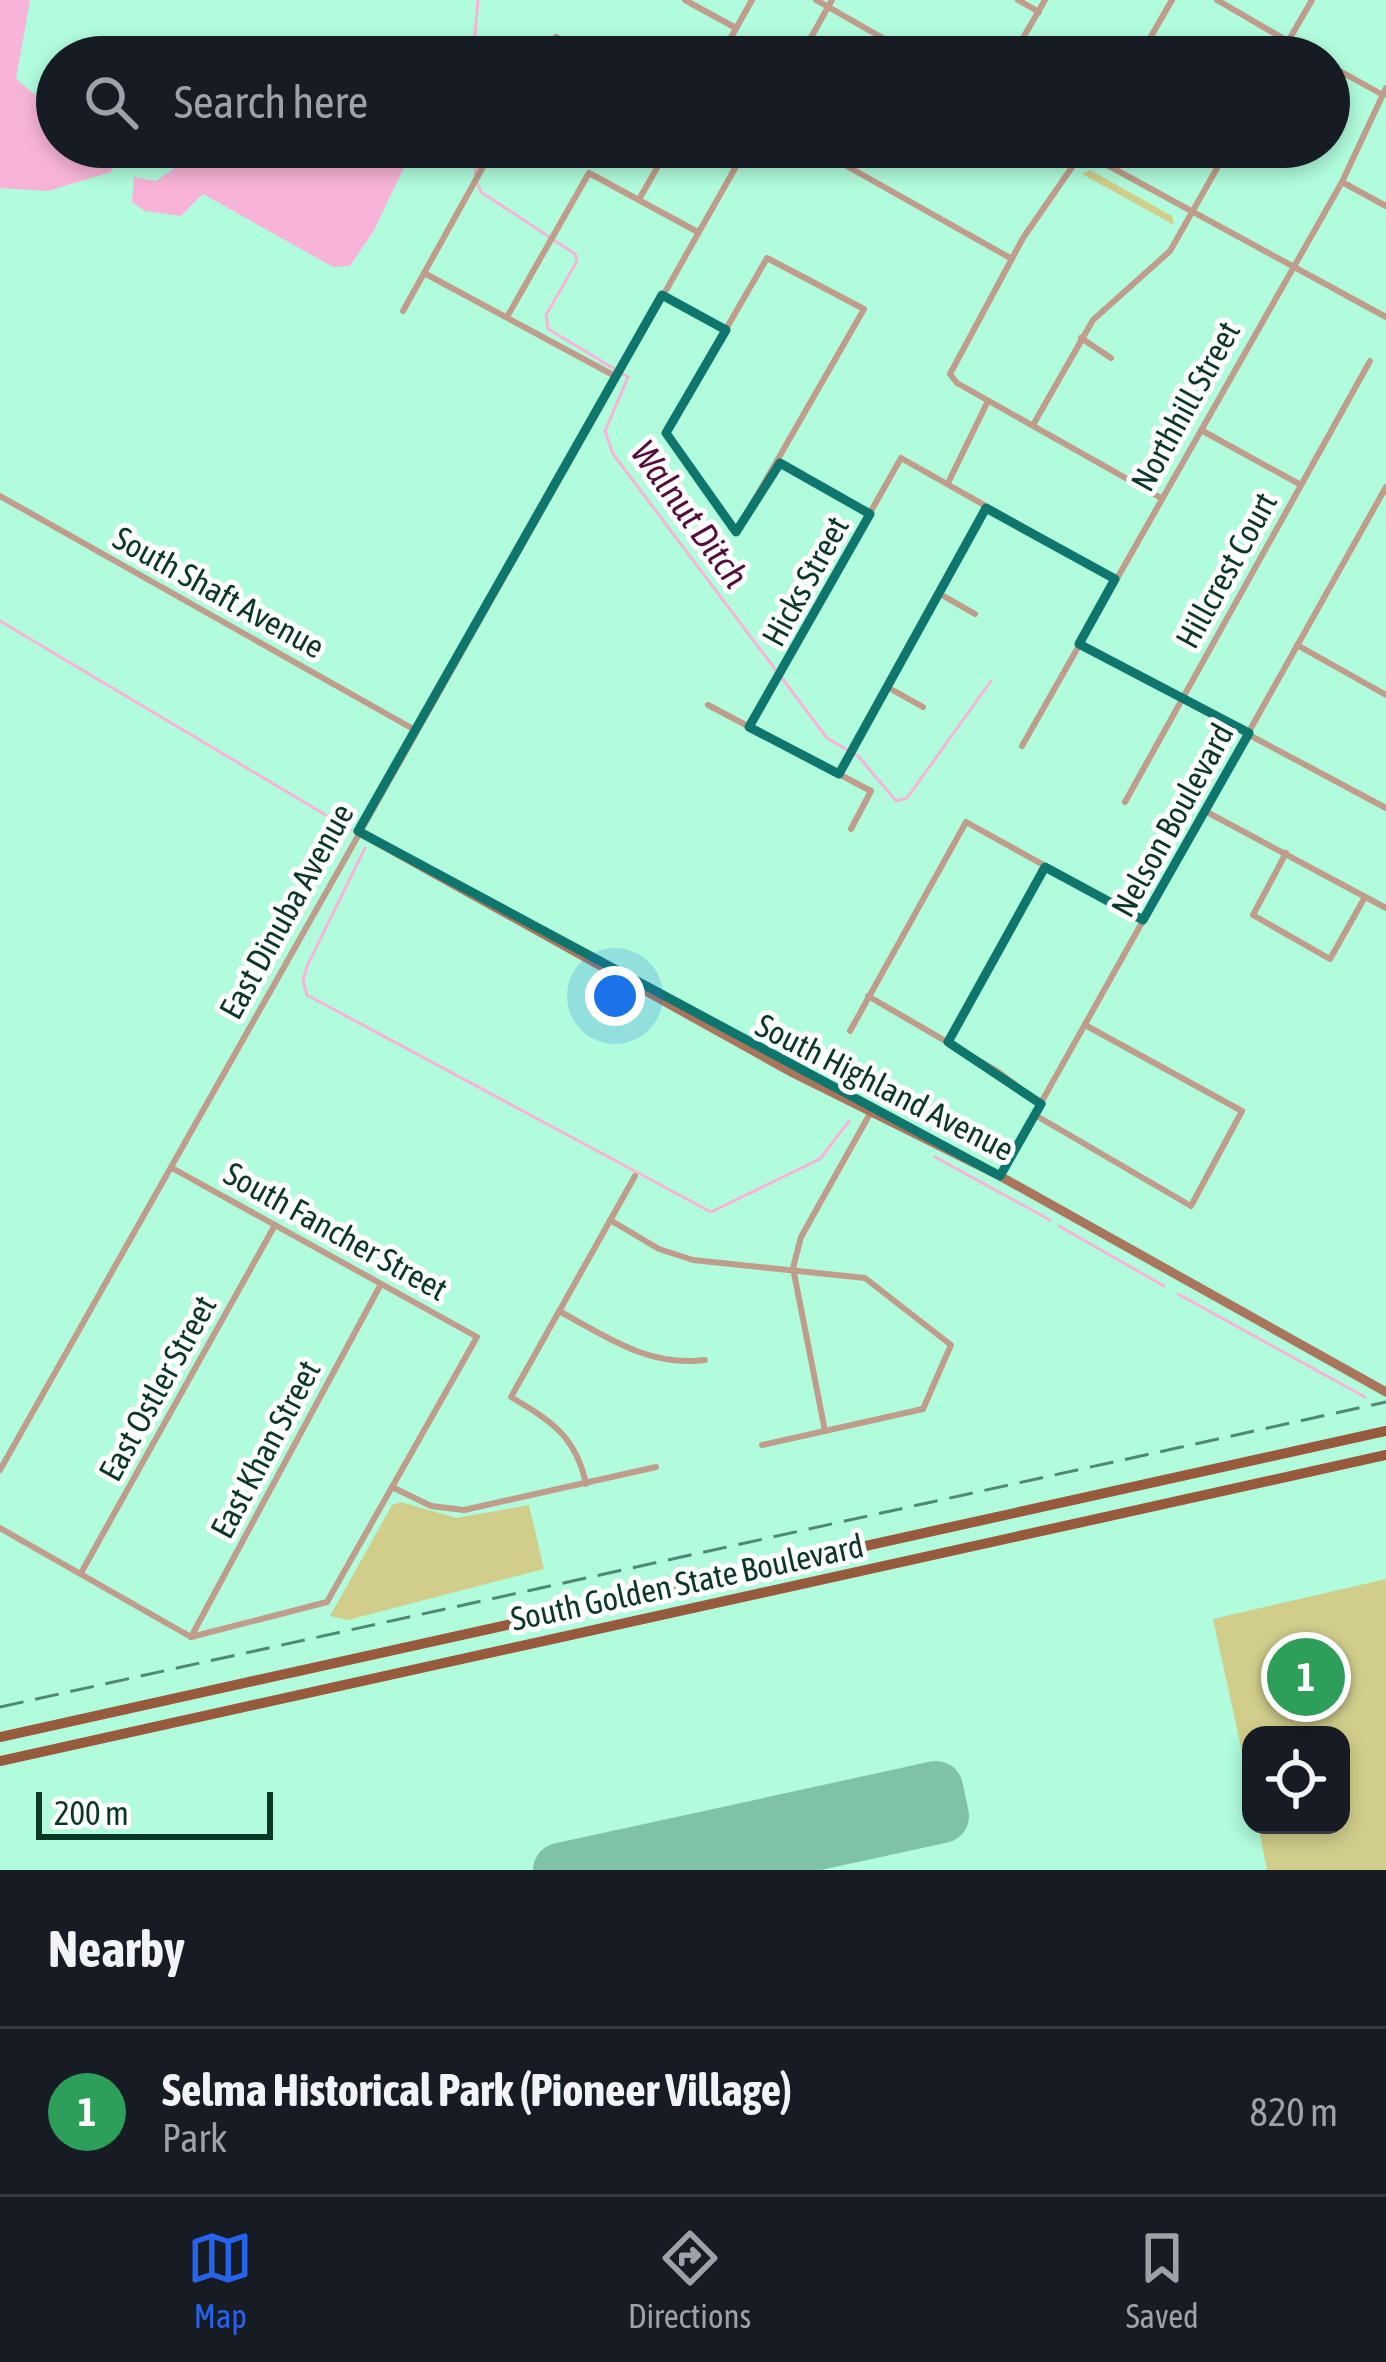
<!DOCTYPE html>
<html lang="en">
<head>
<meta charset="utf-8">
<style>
  body { margin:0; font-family:"Asap Condensed",sans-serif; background:#242831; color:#f1f3f6 }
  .controls { position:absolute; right:36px; bottom:36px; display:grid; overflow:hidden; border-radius:24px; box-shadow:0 6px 18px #0003 }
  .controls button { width:108px; height:108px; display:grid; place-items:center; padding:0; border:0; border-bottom:3px solid #363941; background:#171b24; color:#f1f3f6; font:60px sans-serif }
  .scale { position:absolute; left:36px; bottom:30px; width:237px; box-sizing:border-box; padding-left:12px; border:6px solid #0b3728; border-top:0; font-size:33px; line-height:42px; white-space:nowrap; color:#0b3728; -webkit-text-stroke:9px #fff; paint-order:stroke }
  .you { position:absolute; left:615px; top:996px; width:42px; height:42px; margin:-30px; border:9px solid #fff; border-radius:50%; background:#1a73e8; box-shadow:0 0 0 18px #1a73e833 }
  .badge { display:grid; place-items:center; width:78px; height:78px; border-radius:50%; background:#2563eb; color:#fff; font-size:39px; font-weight:700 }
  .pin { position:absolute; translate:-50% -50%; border:6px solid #fff; box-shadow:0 3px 12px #0006 }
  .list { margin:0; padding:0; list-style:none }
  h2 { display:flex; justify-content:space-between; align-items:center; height:156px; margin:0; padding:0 48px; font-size:51px }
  h2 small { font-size:39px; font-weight:400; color:#9ea1a6 }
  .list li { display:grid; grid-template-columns:78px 1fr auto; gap:36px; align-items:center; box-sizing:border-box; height:168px; padding:0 48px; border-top:3px solid #363941 }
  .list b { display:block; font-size:45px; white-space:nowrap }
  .list p { margin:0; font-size:39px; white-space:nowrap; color:#9ea1a6 }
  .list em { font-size:39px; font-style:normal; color:#9ea1a6 }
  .icon { flex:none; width:66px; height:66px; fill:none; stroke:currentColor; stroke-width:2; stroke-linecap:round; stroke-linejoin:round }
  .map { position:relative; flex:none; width:1386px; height:1870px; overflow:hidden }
  .search { position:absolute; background:#171b24; box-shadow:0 6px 18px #0003; left:36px; right:36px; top:36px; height:132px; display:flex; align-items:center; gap:30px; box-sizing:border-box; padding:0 42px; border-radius:66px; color:#9ea1a6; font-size:45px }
  .sheet { height:324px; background:#171b24 }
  nav { display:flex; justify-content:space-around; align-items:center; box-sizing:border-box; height:168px; border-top:3px solid #363941; background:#171b24; font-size:33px; color:#9ea1a6 }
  nav a { display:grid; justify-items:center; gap:6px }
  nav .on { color:#2563eb }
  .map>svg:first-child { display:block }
  .green { fill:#d1ce8c }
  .water { fill:#f8b4d8 }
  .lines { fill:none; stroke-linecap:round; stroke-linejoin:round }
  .stream { stroke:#f8b4d8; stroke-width:3 }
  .runway { stroke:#80c2a8; stroke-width:54 }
  .street { stroke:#c09c8b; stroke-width:6 }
  .secondary { stroke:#a9765d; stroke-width:9 }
  .primary { stroke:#985a3c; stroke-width:10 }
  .rail { stroke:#508973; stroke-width:3; stroke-dasharray:24 12; stroke-linecap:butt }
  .marked { fill:none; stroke:#0f766e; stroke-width:9; stroke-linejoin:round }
  .labels { text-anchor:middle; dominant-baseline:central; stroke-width:10; stroke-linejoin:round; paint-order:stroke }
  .street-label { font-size:33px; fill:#0b3728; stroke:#fff }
  .water-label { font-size:36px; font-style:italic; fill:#550d3c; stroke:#fff }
</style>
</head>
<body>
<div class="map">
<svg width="1386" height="1870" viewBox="0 0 1386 1870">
  <rect width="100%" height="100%" fill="#b0fcdc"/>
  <!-- green -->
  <g class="green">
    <polygon points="1090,170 1172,216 1174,225 1082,174"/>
    <polygon points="401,1502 456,1518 529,1505 544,1569 348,1620 330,1616 392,1505"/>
    <polygon points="1386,1579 1386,1870 1267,1870 1258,1825 1341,1825 1341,1735 1251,1735 1251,1793 1213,1619"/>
  </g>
  <!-- water -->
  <g class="water">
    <polygon points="0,0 30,0 16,79 57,113 57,147 121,147 111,172 48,191 0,188"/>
    <polygon points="226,147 414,147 373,232 350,266 333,267 203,194 181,216 145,211 132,202 134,177 156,181 188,159"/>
  </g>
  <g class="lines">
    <!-- stream -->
    <g class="stream">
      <polyline points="473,57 478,0"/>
      <polyline points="475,174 480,147"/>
      <polyline points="478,184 481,192 575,254 577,261 546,315 548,329 628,377 605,431 613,454 827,738 859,757 896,801 907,798 991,681"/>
      <polyline points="0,621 351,830"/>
      <polyline points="365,848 308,964 303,980 307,995 711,1212 820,1159 849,1121"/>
      <polyline points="935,1157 1050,1220"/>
      <polyline points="1059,1226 1164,1286"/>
      <polyline points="1178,1294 1365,1397"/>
    </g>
    <!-- runway -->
    <polyline class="runway" points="560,1870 936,1788 942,1816 694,1870"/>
    <!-- street -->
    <g class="street">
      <polyline points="685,0 736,28"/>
      <polyline points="816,0 916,57"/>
      <polyline points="1018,0 1039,12"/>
      <polyline points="1217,0 1315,57"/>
      <polyline points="544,57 556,37 593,57"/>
      <polyline points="720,57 752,0"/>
      <polyline points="800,57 832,0"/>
      <polyline points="1012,57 1045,0"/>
      <polyline points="1139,57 1172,0"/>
      <polyline points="1279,57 1312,0"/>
      <polyline points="1329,65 1383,95"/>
      <polyline points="813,147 1012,259"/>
      <polyline points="1074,147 1386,317"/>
      <polyline points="1086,147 1023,238 950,374 957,383 1161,498"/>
      <polyline points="1342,182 1386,206"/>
      <polyline points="641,196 669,147"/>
      <polygon points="767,258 864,309 736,532 666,433"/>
      <polyline points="424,273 615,376"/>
      <polyline points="662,295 726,330"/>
      <polyline points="403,311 494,147"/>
      <polyline points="507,317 589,173 696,231"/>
      <polyline points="1081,338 1111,358"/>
      <polyline points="1033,425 1093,320 1170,251 1229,147"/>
      <polyline points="1201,430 1301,485"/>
      <polyline points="780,463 870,514"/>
      <polyline points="948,483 988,401"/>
      <polyline points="0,496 415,730"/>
      <polyline points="940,594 975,614"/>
      <polyline points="1079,644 1386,808"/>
      <polyline points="1297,645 1386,695"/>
      <polyline points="889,688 923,707"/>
      <polyline points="708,705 871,791 851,829"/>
      <polyline points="749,727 901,458 1115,579"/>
      <polyline points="1022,746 1342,182 1386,88"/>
      <polyline points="839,774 986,508"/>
      <polyline points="1125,802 1370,361"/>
      <polyline points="1205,811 1386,908"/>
      <polyline points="1286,853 1253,915 1330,959 1365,897"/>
      <polyline points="868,996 997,1071 1041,1104"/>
      <polyline points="850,1031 966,822 1143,920"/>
      <polyline points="948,1042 1045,867"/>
      <polyline points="1035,1115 1191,1206 1242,1111 1085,1025"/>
      <polyline points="172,1168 477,1337 327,1602 191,1637"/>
      <polyline points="1000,1176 1386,487"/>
      <polyline points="610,1220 659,1249 693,1260 865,1278 951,1345 923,1409 762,1445"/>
      <path d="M559,1311C607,1337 648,1367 705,1360"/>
      <polyline points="825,1431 793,1268 801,1237 872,1110"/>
      <polyline points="0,1470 747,147"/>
      <path d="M586,1484C576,1436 551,1421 511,1397L635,1176"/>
      <polyline points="392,1487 431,1506 464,1510 656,1467"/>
      <polyline points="0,1528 191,1637"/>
      <polyline points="81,1573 275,1225"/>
      <polyline points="191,1637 381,1284"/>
    </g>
    <!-- secondary -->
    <polyline class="secondary" points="358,831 793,1073 1000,1176 1386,1392"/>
    <!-- primary -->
    <g class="primary">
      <polyline points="0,1737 1386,1431"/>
      <polyline points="0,1761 1386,1455"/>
    </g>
    <!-- rail -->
    <polyline class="rail" points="0,1707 1386,1402"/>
  </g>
  <!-- marked area -->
  <path class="marked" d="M662,295L726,330L666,433L736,532L780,463L870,514L749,727L839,774L986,508L1115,579L1079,644L1249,733L1143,920L1045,867L948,1042L1041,1104L1000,1176L358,831Z"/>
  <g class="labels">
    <!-- street labels -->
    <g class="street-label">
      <text transform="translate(1185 406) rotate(-61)">Northhill Street</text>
      <text transform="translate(1226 570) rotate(-61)">Hillcrest Court</text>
      <text transform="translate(805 581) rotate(-61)">Hicks Street</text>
      <text transform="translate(219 592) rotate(29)">South Shaft Avenue</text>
      <text transform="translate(1172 820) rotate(-61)">Nelson Boulevard</text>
      <text transform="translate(286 911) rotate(-61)">East Dinuba Avenue</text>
      <text transform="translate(885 1087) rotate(27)">South Highland Avenue</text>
      <text transform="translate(336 1231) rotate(29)">South Fancher Street</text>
      <text transform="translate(157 1388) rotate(-61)">East Ostler Street</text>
      <text transform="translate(265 1449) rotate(-62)">East Khan Street</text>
      <text transform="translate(687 1582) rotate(-12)">South Golden State Boulevard</text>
    </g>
    <!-- water labels -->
    <g class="water-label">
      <text transform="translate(690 514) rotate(54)">Walnut Ditch</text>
    </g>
  </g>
</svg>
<div class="controls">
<button><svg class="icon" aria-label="locate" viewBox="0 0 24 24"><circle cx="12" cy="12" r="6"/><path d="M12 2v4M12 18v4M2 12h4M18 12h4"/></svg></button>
</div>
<div class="scale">200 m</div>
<div class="you"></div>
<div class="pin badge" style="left:1306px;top:1677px;background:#2e9e5b">1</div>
<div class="search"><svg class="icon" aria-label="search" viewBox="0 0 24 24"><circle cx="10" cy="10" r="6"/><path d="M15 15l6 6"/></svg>Search here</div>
</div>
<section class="sheet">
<h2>Nearby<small></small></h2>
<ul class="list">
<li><span class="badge" style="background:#2e9e5b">1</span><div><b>Selma Historical Park (Pioneer Village)</b><p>Park</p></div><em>820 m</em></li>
</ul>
</section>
<nav>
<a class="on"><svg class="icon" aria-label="map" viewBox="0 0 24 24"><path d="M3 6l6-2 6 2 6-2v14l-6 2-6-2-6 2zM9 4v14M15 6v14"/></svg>Map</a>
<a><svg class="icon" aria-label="directions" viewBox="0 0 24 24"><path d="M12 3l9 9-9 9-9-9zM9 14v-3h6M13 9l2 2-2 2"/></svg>Directions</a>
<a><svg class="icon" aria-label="saved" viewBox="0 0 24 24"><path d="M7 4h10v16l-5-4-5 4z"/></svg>Saved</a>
</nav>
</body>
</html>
